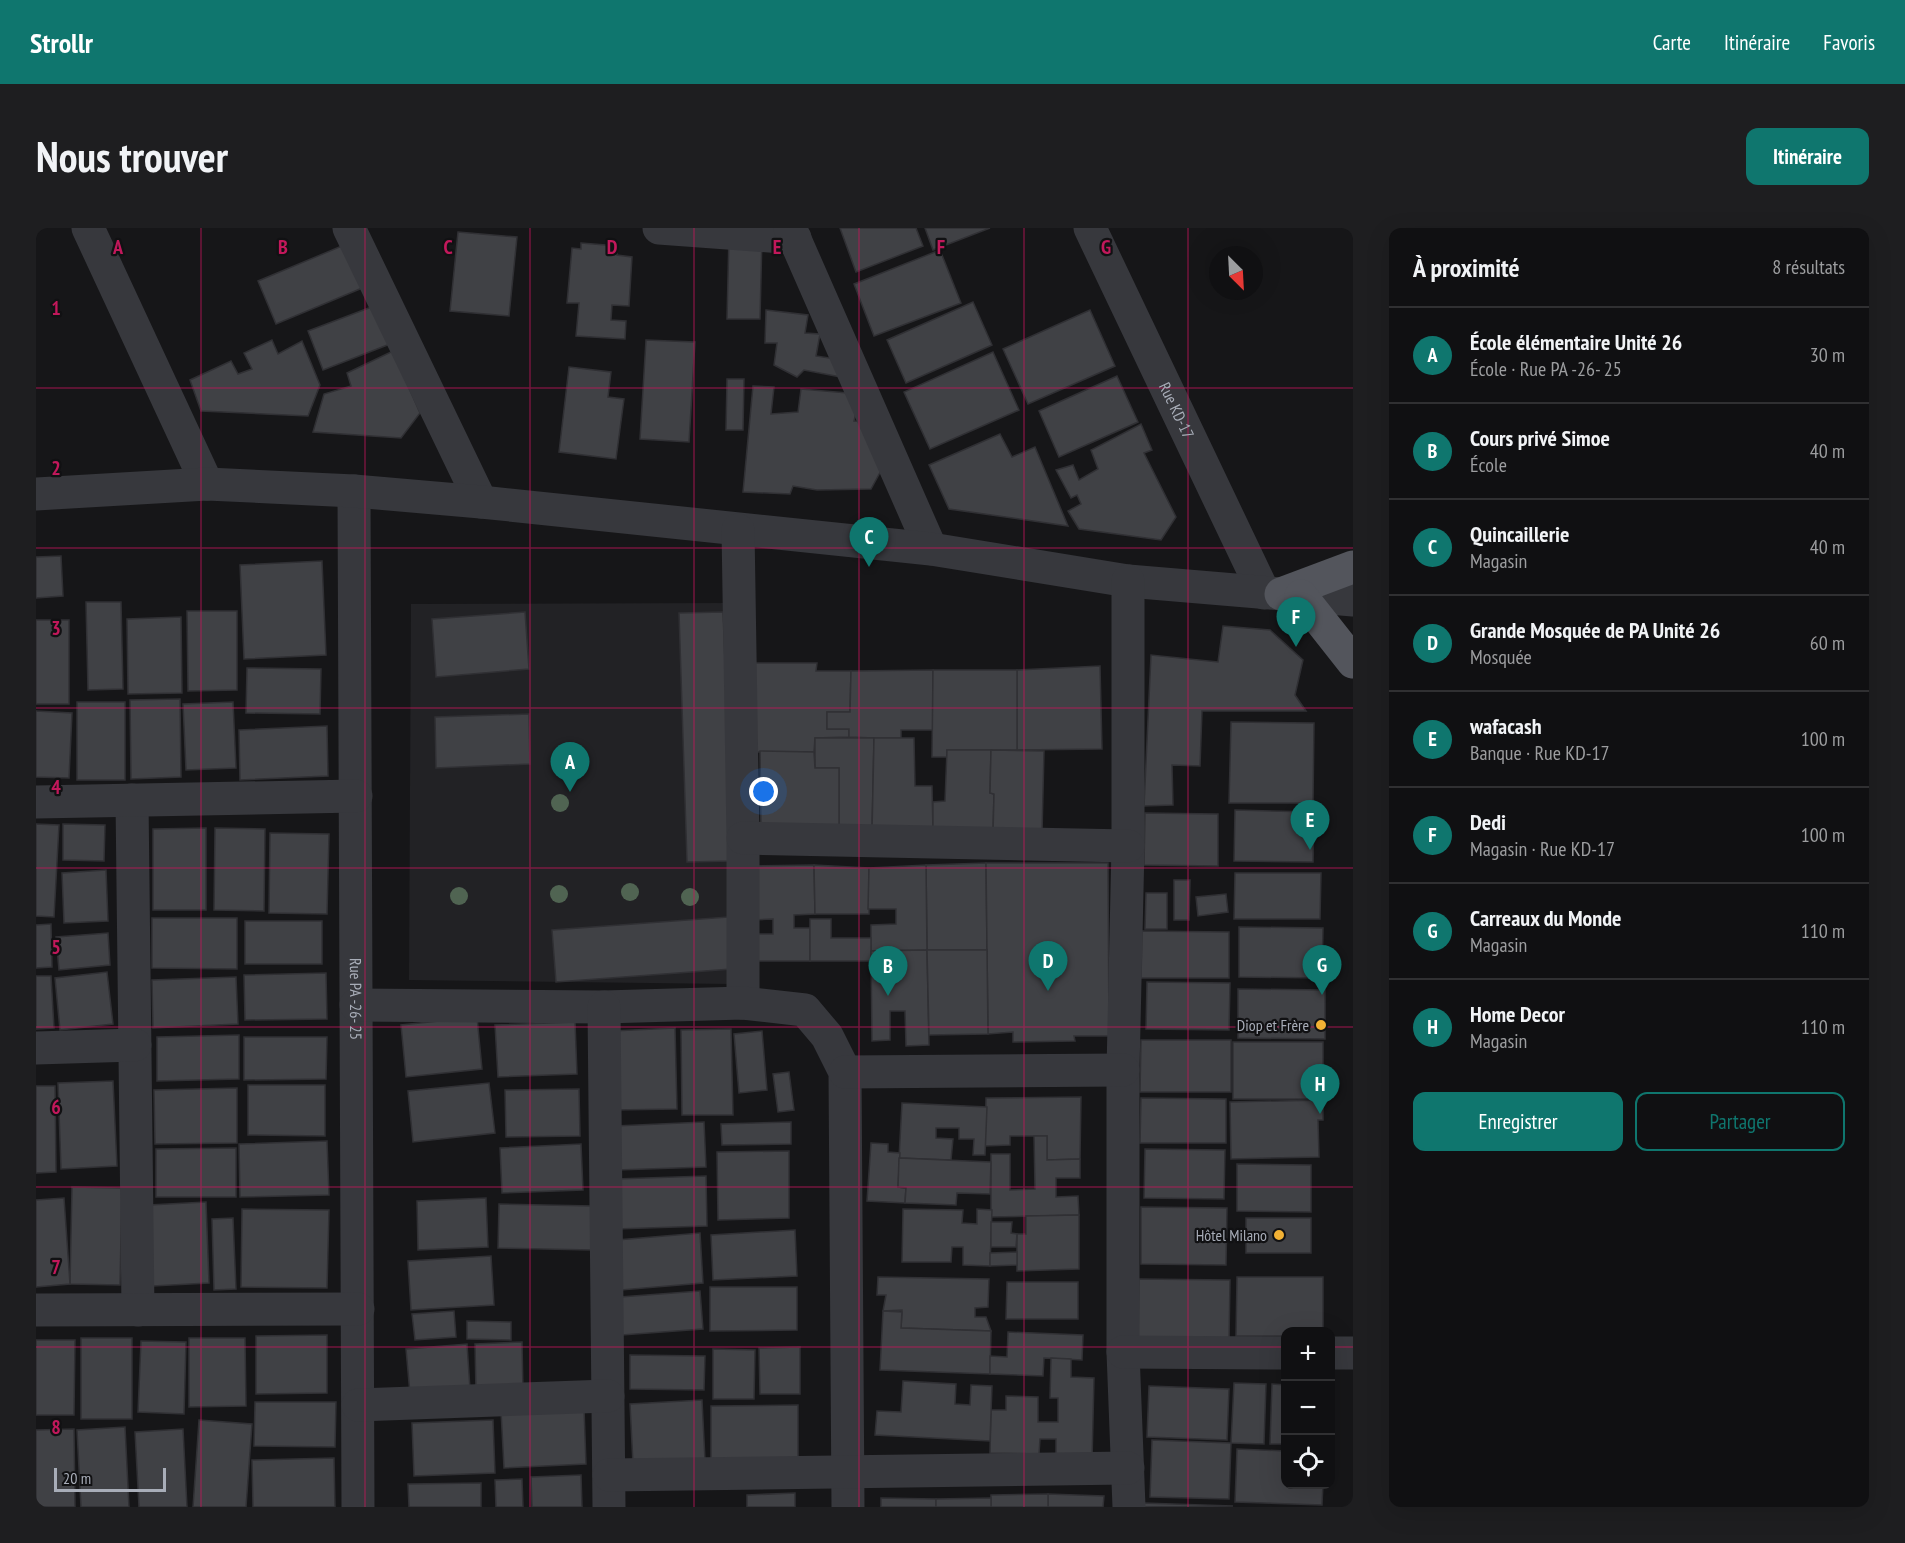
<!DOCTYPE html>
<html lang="fr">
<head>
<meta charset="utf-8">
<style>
  body { margin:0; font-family:"PT Sans Narrow",sans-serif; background:#1e1e20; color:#f1f3f6 }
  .controls { position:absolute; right:18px; bottom:18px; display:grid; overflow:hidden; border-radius:12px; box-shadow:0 6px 24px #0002 }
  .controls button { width:54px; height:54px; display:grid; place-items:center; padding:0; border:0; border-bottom:2px solid #303032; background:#101012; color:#f1f3f6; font:30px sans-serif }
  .compass { position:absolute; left:1173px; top:18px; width:54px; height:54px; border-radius:50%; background:#101012; box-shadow:0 6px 24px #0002; rotate:156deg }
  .scale { position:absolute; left:18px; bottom:15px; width:112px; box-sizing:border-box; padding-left:6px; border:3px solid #a8adb8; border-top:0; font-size:16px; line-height:21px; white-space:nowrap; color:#a8adb8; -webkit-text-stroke:4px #111113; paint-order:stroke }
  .you { position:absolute; left:728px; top:564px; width:21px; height:21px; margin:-15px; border:4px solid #fff; border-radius:50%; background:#1a73e8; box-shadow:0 0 0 9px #1a73e833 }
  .badge { display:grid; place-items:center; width:39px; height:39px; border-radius:50%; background:#0f766e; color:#fff; font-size:20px; font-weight:700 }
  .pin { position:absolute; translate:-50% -50px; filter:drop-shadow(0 2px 3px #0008) }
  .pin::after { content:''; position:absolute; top:32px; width:21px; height:18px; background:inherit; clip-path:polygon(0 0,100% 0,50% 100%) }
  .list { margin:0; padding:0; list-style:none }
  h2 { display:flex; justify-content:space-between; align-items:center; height:78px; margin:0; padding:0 24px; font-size:26px }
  h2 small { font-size:20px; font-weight:400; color:#9c9d9f }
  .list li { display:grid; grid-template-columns:39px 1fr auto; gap:18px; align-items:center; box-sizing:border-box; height:96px; padding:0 24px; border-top:2px solid #303032 }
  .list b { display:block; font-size:22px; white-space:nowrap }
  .list p { margin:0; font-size:20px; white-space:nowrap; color:#9c9d9f }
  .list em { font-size:20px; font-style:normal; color:#9c9d9f }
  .actions { display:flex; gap:12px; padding:18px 24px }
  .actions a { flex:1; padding:14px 0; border:2px solid #0f766e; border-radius:12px; text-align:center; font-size:21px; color:#0f766e }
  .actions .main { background:#0f766e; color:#fff }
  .icon { flex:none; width:33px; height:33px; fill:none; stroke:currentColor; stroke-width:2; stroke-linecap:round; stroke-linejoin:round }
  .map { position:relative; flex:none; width:1317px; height:1279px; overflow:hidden; border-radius:12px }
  header { display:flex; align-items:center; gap:36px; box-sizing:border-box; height:84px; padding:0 30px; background:#0f766e; color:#fff }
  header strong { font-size:28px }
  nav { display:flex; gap:33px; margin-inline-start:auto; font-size:21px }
  .intro { display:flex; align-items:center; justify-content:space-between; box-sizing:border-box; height:144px; padding:0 36px }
  h1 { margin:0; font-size:42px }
  .button { padding:15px 27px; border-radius:12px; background:#0f766e; color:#fff; font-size:21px; font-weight:700 }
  main { display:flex; gap:36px; padding:0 36px }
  aside { flex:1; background:#101012; border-radius:12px; box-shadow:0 6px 24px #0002 }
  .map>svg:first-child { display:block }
  .built { fill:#222225 }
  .building { fill:#404145; stroke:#303034; stroke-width:1.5 }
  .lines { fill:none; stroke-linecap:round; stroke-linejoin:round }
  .minor { stroke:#37383d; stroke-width:33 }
  .major { stroke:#53555c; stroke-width:33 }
  .tree { fill:#506452 }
  .grid { fill:none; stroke:#c2185b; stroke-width:1.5; stroke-opacity:0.55 }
  .poi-dot { fill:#f2b134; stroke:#111113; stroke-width:2 }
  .labels { text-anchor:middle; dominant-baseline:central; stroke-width:4.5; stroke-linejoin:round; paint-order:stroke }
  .street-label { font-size:16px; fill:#a8adb8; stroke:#111113 }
  .poi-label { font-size:16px; fill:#a8adb8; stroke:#111113; text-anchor:end }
  .grid-label { font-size:20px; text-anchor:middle; font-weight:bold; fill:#c2185b; stroke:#111113; stroke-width:4.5; stroke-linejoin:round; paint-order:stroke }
</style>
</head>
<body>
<header>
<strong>Strollr</strong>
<nav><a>Carte</a><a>Itinéraire</a><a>Favoris</a></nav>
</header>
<div class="intro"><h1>Nous trouver</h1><a class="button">Itinéraire</a></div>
<main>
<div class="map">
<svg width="1317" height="1279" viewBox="0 0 1317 1279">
  <rect width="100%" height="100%" fill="#161618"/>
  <!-- built -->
  <polygon class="built" points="694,375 694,756 373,752 375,376"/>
  <!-- building -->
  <g class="building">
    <polygon points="804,0 880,0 887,18 820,44"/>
    <polygon points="889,0 954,0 897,22"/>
    <polygon points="422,4 481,9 473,88 414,83"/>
    <polygon points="693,7 726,8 724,91 691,91"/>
    <polygon points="313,15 331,58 240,96 222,53"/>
    <polygon points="545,15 582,18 581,27 596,29 593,78 576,77 575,92 590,93 589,111 540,108 543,75 531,75 536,20 545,21"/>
    <polygon points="904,22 925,75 838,108 818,56"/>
    <polygon points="937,74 956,117 870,155 851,112"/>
    <polygon points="338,78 354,116 287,142 272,103"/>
    <polygon points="730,82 772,87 769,105 784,106 780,128 806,132 810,150 768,142 761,149 738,137 741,115 729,115"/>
    <polygon points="1054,82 1079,138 992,176 967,121"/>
    <polygon points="236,112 242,126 266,113 284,157 272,188 165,183 154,152 195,133 202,146 216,141 208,125"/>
    <polygon points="610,112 659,114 653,214 604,211"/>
    <polygon points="357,123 384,185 365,210 277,204 288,166 315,158 311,145"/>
    <polygon points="957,124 983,182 894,221 868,164"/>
    <polygon points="533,139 575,144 572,169 588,171 580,231 523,224"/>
    <polygon points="1081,148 1102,194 1023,229 1003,183"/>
    <polygon points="691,151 708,151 707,202 690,202"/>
    <polygon points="717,158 738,159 735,186 762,184 765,161 812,165 822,176 818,193 830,194 847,239 835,261 781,262 757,258 754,266 707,264"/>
    <polygon points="1105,196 1116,222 1108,225 1140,289 1125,312 1043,301 1032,283 1045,276 1041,267 1035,270 1020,242 1037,237 1043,252 1062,241 1055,222"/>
    <polygon points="964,206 976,229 999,219 1032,298 913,281 893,237"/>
    <polygon points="25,328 27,368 0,370 0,329"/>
    <polygon points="286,333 290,427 208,431 204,337"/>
    <polygon points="50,374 85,374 87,461 52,462"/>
    <polygon points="151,383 201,383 201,462 152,463"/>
    <polygon points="489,384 493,441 400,449 396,391"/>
    <polygon points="687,384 697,633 651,634 643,385"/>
    <polygon points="145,389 146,465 92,466 91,391"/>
    <rect x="0" y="392" width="33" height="84"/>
    <polygon points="1187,398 1234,402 1267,432 1259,467 1270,483 1166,483 1164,538 1136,537 1137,577 1108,578 1115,427 1182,434"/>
    <polygon points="718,435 781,435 780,443 815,443 814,484 791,484 791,501 813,501 813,509 779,510 778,524 718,524"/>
    <polygon points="1064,438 1066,521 981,522 981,442"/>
    <polygon points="211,440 285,441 284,486 210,485"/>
    <polygon points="897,442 897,502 865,502 865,510 838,510 813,509 813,501 791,501 791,484 814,484 815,443"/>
    <polygon points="897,442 981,442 981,522 911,522 911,529 896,529"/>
    <polygon points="144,471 145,549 95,551 94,472"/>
    <rect x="41" y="474" width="48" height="78"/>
    <polygon points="197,474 200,540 150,542 147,476"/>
    <polygon points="0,483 36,485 33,550 0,549"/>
    <polygon points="493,486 494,536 400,540 399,489"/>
    <polygon points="1195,494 1278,495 1277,575 1193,575"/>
    <polygon points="291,498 292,548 204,552 203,502"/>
    <polygon points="779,510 838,510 836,604 803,603 803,540 779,540"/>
    <polygon points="838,510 878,510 879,558 896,558 897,604 836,604"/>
    <polygon points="911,522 955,522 954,565 958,566 957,605 897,604 897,574 909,573"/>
    <polygon points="955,522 1008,523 1006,606 957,605 958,566 954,565"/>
    <polygon points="724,523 778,524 779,540 803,540 803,603 725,604"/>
    <polygon points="1199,582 1278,584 1277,634 1198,633"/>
    <polygon points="1109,585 1182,586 1182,638 1108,637"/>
    <polygon points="0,596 23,597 18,689 0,688"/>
    <polygon points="27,596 69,597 68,633 27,632"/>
    <polygon points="170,600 170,682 117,682 117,601"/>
    <polygon points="179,600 229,601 228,683 178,682"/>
    <polygon points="234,605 293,606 291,686 233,685"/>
    <polygon points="950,635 951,722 891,722 890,637"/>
    <polygon points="950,635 1072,635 1073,808 1038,808 1039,813 977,814 977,804 952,806"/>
    <polygon points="778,637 779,686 758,687 758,700 774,700 774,733 719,733 719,706 737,706 737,691 716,692 716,638"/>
    <polygon points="778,637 833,640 833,686 779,686"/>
    <polygon points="890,637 891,722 835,723 835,697 860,696 860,681 832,681 833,640"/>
    <polygon points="70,642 72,693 28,695 26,645"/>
    <polygon points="1199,645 1285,645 1284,691 1198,691"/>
    <polygon points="1138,652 1154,652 1153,692 1138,692"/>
    <polygon points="1110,665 1131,665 1131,701 1109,701"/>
    <polygon points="1190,666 1192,684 1162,688 1160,669"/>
    <polygon points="692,689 696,741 520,754 516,702"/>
    <polygon points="116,690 201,690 201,741 116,740"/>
    <polygon points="774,691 795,691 795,710 835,710 835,733 774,733"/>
    <rect x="209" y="693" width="77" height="43"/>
    <polygon points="15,696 16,739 0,740 0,697"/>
    <polygon points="1203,699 1287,700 1286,750 1203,749"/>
    <polygon points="1106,703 1193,704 1193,750 1105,750"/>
    <polygon points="72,705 74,737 23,742 20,709"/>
    <polygon points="891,722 893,817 870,818 869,783 854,783 854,812 836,813 835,723"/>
    <polygon points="891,722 951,722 952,806 893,807"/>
    <polygon points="71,744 77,796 24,802 19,750"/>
    <polygon points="290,745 291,791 209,792 208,747"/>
    <polygon points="0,748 15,748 18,800 0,801"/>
    <polygon points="200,749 202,796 117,800 116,752"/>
    <polygon points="1111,754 1194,755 1193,802 1110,801"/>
    <polygon points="1202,761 1289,762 1289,811 1202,810"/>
    <polygon points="441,789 446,841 370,849 365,797"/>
    <polygon points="539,794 541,846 462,849 459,797"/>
    <polygon points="639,800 641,881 577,882 576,803"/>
    <polygon points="695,801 697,887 646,887 645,802"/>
    <polygon points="726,803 731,862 703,865 698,806"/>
    <polygon points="203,807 203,851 121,853 121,809"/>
    <polygon points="208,809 291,809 290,851 208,852"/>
    <polygon points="1105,812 1195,812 1195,864 1104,864"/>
    <rect x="1197" y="814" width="90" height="57"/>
    <polygon points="753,844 758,882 742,884 737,846"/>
    <polygon points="77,853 81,938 25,941 22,855"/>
    <polygon points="453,855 459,905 377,914 372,863"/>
    <polygon points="212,857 289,857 289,908 212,907"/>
    <polygon points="0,858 19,858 20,944 0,945"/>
    <polygon points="201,860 201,915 119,916 118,862"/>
    <polygon points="543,861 544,908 470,909 469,862"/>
    <polygon points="1045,869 1044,931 1011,932 1011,908 974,908 974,917 949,918 950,870"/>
    <polygon points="1105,870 1190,871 1190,915 1104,915"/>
    <polygon points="1287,872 1287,892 1282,892 1283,929 1195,931 1194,874"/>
    <polygon points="866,875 951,879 949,927 937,927 938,911 923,911 923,900 900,900 900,910 917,911 915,932 863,930"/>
    <polygon points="668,894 670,939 581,942 579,898"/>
    <polygon points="755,894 755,916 686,917 685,896"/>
    <polygon points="998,908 1011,908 1011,932 1044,931 1044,950 1020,950 1020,969 1042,968 1043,987 955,989 955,926 974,926 974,962 999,961"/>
    <polygon points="291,913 293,967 204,969 203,916"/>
    <polygon points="835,915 852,916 852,924 864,925 862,959 870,960 869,975 831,973"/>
    <polygon points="545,916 547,962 466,965 464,920"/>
    <polygon points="200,920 200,969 120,969 120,921"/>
    <polygon points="1109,921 1189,922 1188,971 1108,970"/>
    <polygon points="753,923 753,990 682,992 681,924"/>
    <polygon points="863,930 955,934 954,966 921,965 920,977 869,975 870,960 862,959"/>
    <polygon points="1201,936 1275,937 1275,984 1201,983"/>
    <polygon points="670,948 671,998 580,1001 579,951"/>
    <polygon points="36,959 86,960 84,1057 34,1056"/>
    <polygon points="28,970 34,1056 0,1059 0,972"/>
    <polygon points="450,970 452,1019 382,1022 381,973"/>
    <polygon points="170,974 173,1055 117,1058 113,977"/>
    <polygon points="463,976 557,978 555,1022 462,1020"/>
    <polygon points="1105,979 1191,980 1190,1037 1105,1036"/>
    <polygon points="206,981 293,982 291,1060 205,1059"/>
    <polygon points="867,981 927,982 926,995 941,996 941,981 956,982 954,1038 927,1037 927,1019 916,1019 915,1034 866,1034"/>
    <polygon points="1043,987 1043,1041 981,1043 981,1006 990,1006 990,988"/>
    <polygon points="197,990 200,1061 178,1062 176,991"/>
    <rect x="1210" y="990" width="65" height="35"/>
    <polygon points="955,994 976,994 975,1005 981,1006 980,1019 955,1019"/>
    <polygon points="759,1002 761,1048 677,1052 675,1007"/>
    <polygon points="664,1005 667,1055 585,1062 581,1012"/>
    <polygon points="981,1024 981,1037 954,1038 954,1025"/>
    <polygon points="455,1028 458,1077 375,1082 372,1033"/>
    <polygon points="842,1049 953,1051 952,1079 939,1080 939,1089 950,1089 955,1103 865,1100 866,1082 847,1083 850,1067 841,1067"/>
    <polygon points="1201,1049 1287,1049 1287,1104 1250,1104 1250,1108 1200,1108"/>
    <polygon points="1103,1051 1194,1052 1193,1113 1102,1112"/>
    <polygon points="971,1054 1042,1054 1042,1091 970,1091"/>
    <polygon points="674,1059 761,1059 761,1102 674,1103"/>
    <polygon points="664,1063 667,1101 586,1107 584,1069"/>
    <polygon points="418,1083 420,1109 379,1112 376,1086"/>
    <polygon points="847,1083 866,1084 865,1100 955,1103 954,1146 844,1142"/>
    <polygon points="431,1093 475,1094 475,1112 431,1111"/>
    <polygon points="972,1104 1047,1107 1046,1132 1008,1130 1007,1148 954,1146 954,1128 971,1129"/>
    <polygon points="291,1107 291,1165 220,1166 220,1108"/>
    <rect x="45" y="1110" width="51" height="81"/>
    <polygon points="153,1110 209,1110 210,1178 153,1179"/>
    <polygon points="0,1112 39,1112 38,1187 0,1187"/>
    <polygon points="105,1113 150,1114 148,1186 102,1184"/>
    <polygon points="486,1114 487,1164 440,1165 439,1116"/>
    <polygon points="431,1116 434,1161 374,1166 370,1121"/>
    <polygon points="764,1119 764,1166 724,1166 723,1120"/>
    <polygon points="677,1121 719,1122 718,1171 677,1171"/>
    <polygon points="594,1127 669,1128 668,1162 594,1161"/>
    <polygon points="1015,1130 1035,1131 1035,1149 1058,1150 1056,1234 1020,1233 1020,1211 1004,1211 1003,1226 954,1225 955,1182 970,1182 970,1168 1002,1169 1002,1194 1022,1194 1022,1170 1014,1170"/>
    <polygon points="867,1153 920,1156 919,1176 934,1177 935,1157 956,1158 954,1213 839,1207 841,1183 865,1184"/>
    <polygon points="1198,1155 1230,1156 1228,1216 1195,1215"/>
    <polygon points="1236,1156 1250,1157 1250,1216 1234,1216"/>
    <polygon points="1113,1158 1193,1161 1191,1212 1111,1209"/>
    <polygon points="666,1172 669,1232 597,1236 594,1176"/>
    <polygon points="219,1174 300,1174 299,1219 218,1218"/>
    <polygon points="762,1177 762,1235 675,1237 675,1178"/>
    <polygon points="548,1180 550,1236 468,1240 465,1183"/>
    <polygon points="163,1192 216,1196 210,1279 157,1279"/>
    <polygon points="457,1192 459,1245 378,1248 376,1195"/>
    <polygon points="89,1199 93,1279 45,1279 41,1202"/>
    <polygon points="38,1201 39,1279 0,1279 0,1202"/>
    <polygon points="147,1201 151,1279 103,1279 99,1204"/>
    <polygon points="1116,1212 1195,1215 1193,1271 1114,1269"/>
    <polygon points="1201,1221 1250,1223 1250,1256 1287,1256 1286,1277 1199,1274"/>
    <polygon points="298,1230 299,1279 217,1279 216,1232"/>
    <polygon points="545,1247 546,1279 496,1279 495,1249"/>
    <polygon points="486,1251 487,1279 460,1279 459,1252"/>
    <polygon points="445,1255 445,1279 373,1279 372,1256"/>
    <polygon points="759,1265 759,1279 711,1279 711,1267"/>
    <polygon points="1012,1266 1068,1268 1067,1279 1012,1279"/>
    <polygon points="1012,1266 1012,1279 955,1279 955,1267"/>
    <polygon points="845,1270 900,1271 900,1279 845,1279"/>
    <polygon points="955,1270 955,1279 900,1279 900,1271"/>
    <polygon points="1107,1275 1197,1278 1106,1279"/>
  </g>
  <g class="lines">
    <!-- minor -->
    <g class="minor">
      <polyline points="52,0 171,256"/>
      <polyline points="313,0 445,274"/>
      <polyline points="623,0 759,10"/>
      <polyline points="754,0 895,321"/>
      <path id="s1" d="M1054,0L1228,365"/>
      <path id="s2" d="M318,263L322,1279"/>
      <polyline points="0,266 171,256 318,263 445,274 895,321 1092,353 1317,372"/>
      <polyline points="702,302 707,610 707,775"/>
      <polyline points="1092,353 1092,618 1087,842 1087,1124 1093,1279"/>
      <polyline points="96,572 102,1082"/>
      <polyline points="0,574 320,568"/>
      <polyline points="707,610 1092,618"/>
      <polyline points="320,777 568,779 707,775 769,782 791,808 809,844 812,1279"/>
      <polyline points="568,779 573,1279"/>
      <polyline points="0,820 99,817"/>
      <polyline points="809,844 1087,842"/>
      <polyline points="0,1082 322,1081"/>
      <polyline points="1087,1124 1250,1125"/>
      <polyline points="1294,1125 1317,1125"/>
      <polyline points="322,1177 572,1168"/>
      <polyline points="573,1247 1092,1240"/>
    </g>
    <!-- major -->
    <g class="major">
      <polyline points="1245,366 1317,339"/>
      <polyline points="1265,368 1317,434"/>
    </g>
  </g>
  <!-- trees -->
  <g class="tree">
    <circle cx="524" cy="575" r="9"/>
    <circle cx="594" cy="664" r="9"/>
    <circle cx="523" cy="666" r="9"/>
    <circle cx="423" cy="668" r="9"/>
    <circle cx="654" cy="669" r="9"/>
  </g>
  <!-- grid -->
  <path class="grid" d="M165,0V1279M329,0V1279M494,0V1279M658,0V1279M823,0V1279M988,0V1279M1152,0V1279M0,160H1317M0,320H1317M0,480H1317M0,640H1317M0,799H1317M0,959H1317M0,1119H1250M1294,1119H1317"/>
  <!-- markers -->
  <g class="poi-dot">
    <circle cx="1285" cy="797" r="6"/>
    <circle cx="1243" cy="1007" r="6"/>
  </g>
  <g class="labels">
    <!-- street labels -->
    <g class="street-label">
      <text stroke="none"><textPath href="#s1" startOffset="202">Rue KD-17</textPath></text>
      <text stroke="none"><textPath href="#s2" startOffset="508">Rue PA -26- 25</textPath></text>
    </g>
    <!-- poi labels -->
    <g class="poi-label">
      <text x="1273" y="797">Diop et Frère</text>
      <text x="1231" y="1007">Hôtel Milano</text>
    </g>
  </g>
  <g class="grid-label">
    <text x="82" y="26">A</text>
    <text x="247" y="26">B</text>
    <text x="412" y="26">C</text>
    <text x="576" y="26">D</text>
    <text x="741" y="26">E</text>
    <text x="905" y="26">F</text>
    <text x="1070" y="26">G</text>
    <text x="20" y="87">1</text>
    <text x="20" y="247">2</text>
    <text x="20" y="407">3</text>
    <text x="20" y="566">4</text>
    <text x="20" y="726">5</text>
    <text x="20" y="886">6</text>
    <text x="20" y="1046">7</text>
    <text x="20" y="1206">8</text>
  </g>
</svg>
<div class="controls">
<button>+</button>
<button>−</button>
<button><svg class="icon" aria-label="locate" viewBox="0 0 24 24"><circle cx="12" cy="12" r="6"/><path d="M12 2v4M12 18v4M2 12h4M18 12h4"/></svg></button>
</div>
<svg class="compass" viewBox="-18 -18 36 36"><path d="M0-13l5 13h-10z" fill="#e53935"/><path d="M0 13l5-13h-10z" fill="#9c9d9f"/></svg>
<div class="scale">20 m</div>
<div class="you"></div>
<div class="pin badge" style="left:534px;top:564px">A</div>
<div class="pin badge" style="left:852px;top:768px">B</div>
<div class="pin badge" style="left:833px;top:339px">C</div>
<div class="pin badge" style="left:1012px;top:763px">D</div>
<div class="pin badge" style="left:1274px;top:622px">E</div>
<div class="pin badge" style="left:1260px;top:419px">F</div>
<div class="pin badge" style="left:1286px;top:767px">G</div>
<div class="pin badge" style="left:1284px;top:886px">H</div>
</div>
<aside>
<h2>À proximité<small>8 résultats</small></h2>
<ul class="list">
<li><span class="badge">A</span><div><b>École élémentaire Unité 26</b><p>École · Rue PA -26- 25</p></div><em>30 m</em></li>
<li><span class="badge">B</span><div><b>Cours privé Simoe</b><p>École</p></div><em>40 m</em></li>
<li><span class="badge">C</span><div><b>Quincaillerie</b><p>Magasin</p></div><em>40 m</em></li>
<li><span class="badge">D</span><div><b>Grande Mosquée de PA Unité 26</b><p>Mosquée</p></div><em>60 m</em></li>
<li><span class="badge">E</span><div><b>wafacash</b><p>Banque · Rue KD-17</p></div><em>100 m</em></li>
<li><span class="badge">F</span><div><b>Dedi</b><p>Magasin · Rue KD-17</p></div><em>100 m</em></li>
<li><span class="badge">G</span><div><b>Carreaux du Monde</b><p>Magasin</p></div><em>110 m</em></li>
<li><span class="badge">H</span><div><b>Home Decor</b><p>Magasin</p></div><em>110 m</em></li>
</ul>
<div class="actions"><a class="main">Enregistrer</a><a>Partager</a></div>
</aside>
</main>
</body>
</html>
